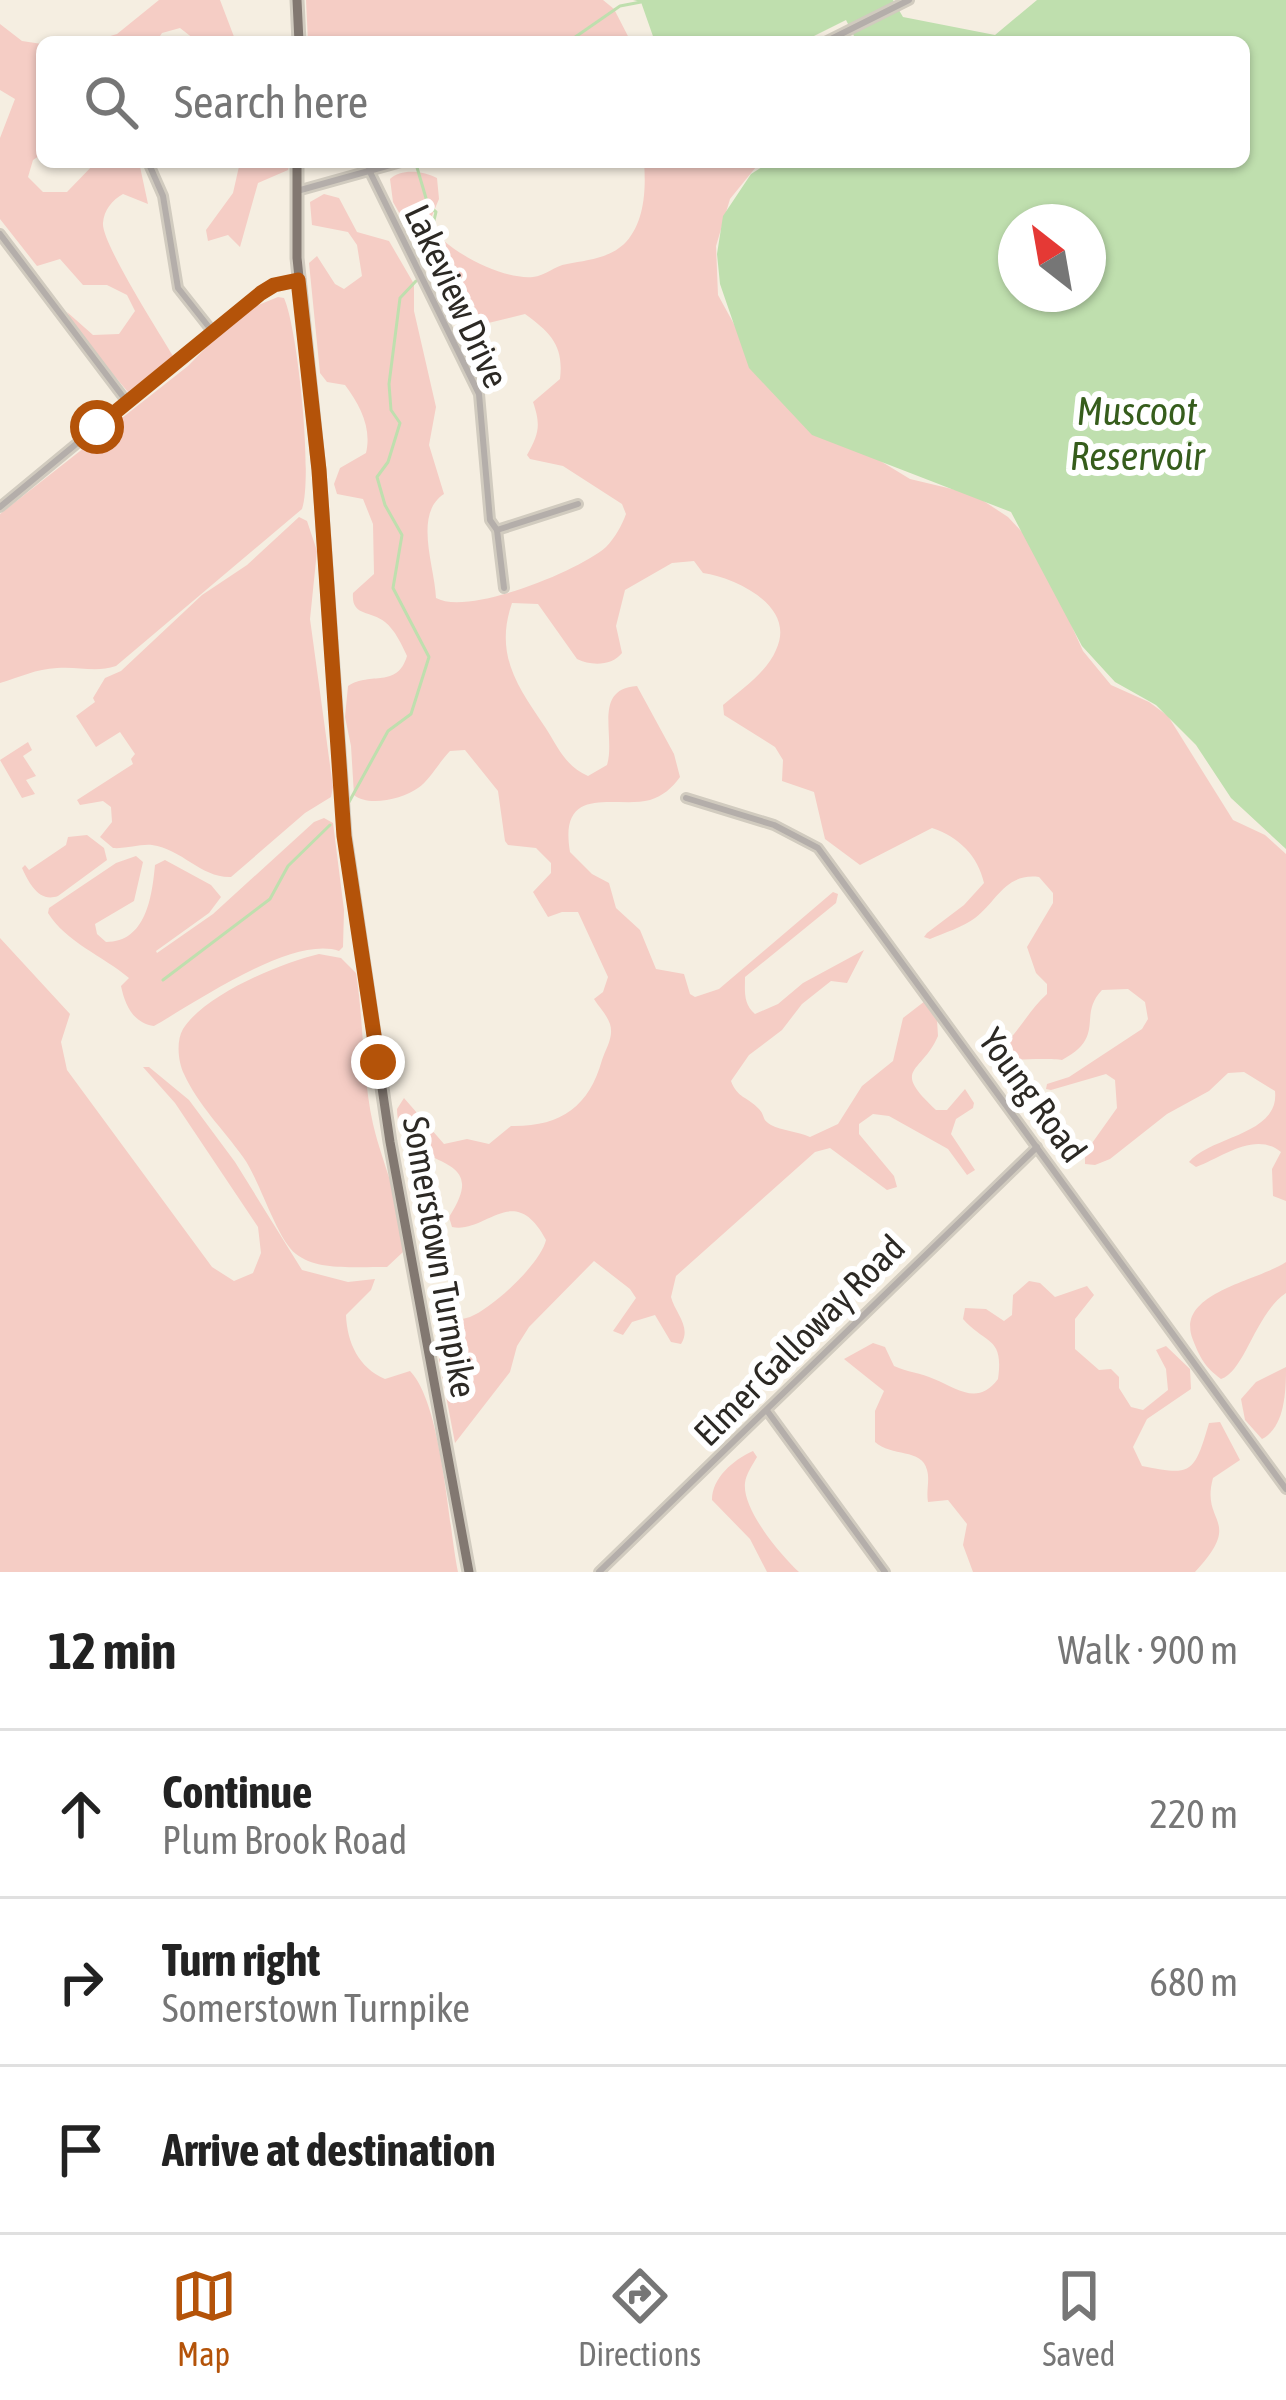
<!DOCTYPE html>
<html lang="en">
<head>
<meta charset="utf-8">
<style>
  body { margin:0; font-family:"Asap Condensed",sans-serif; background:#f2f2f2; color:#222 }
  .compass { position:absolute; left:998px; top:204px; width:108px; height:108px; border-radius:50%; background:#fff; box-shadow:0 3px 9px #0004; rotate:329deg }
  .stop { position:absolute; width:36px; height:36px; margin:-27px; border:9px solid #b45309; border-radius:50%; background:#fff }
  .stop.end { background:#b45309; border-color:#fff; box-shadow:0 3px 12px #0008 }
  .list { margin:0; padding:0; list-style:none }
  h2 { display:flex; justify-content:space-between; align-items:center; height:156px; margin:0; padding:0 48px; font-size:51px }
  h2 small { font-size:39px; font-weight:400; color:#767676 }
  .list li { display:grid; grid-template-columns:78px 1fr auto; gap:36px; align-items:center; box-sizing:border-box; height:168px; padding:0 48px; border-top:3px solid #e0e0e0 }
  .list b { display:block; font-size:45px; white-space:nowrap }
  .list p { margin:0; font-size:39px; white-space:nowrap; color:#767676 }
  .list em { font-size:39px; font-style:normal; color:#767676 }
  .icon { flex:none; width:66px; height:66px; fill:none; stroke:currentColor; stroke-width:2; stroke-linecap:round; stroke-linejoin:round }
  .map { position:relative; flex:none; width:1286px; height:1572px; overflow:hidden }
  .search { position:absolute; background:#fff; box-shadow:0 3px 9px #0004; left:36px; right:36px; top:36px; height:132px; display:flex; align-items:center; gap:30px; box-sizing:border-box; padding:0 42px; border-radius:18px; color:#767676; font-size:45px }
  .sheet { height:660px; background:#fff }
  nav { display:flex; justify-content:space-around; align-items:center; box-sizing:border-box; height:168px; border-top:3px solid #e0e0e0; background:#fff; font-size:33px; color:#767676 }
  nav a { display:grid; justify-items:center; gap:6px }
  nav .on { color:#b45309 }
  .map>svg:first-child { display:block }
  .green { fill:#f5cdc5 }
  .water { fill:#bfdfae; fill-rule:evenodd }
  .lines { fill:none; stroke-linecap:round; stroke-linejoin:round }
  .stream { stroke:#bfdfae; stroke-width:3 }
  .street-casing { stroke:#d1cbbf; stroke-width:12 }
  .primary-casing { stroke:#d1cbbf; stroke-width:15 }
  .street { stroke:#b4aeaa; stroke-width:6 }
  .primary { stroke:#827871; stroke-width:9 }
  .route { stroke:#b45309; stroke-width:15 }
  .labels { text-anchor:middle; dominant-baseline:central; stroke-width:12; stroke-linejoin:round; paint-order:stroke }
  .street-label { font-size:36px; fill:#2c2924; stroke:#fff }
  .water-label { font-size:39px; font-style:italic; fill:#365d1c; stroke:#fff }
</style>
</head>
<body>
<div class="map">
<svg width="1286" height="1572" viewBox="0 0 1286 1572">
  <rect width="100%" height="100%" fill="#f5eee1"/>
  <!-- green -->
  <g class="green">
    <polygon points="159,0 220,0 236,42 198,42 180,28 162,33 156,42 90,42 117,34"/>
    <polygon points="306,0 603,0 614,9 631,42 308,42"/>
    <path d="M0,24L22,41L42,44V154L33,160L28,177L43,192H67L96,162H139L148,204L123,194C112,200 104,210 103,223C101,242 160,334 173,356L128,392L79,334L67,312L93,335L119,334L135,311L127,295L107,285H83L60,259L37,266L0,219V138L15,99L0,90Z"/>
    <polygon points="240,162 290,162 288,170 258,183 240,247 228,235 208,241 206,230 233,193"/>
    <path d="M644,162H760L730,199L716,246L718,295L740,335L864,451L910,479L973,494L1008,517L1036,547L1083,651L1111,685L1149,702L1168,716L1233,820L1265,835L1286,854V1201L1273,1196L1272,1169L1281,1152C1255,1131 1223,1157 1196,1167L1189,1162C1210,1136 1280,1135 1275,1091L1244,1072L1228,1073L1209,1091L1167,1114L1110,1159L1095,1165L1085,1164V1153L1117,1108L1115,1080L1106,1074L1051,1090L1046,1089L1047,1084L1069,1077L1142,1029L1148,1019L1145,1002L1128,989L1102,990C1077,1016 1107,1036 1062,1060C1054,1058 1014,1059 1006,1061L1003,1046C1021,1029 1029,1010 1047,994V984L1036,973L1027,947L1053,903V893L1039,877C1005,873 998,900 975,918C963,927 944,933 930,939L924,937L927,933L964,905L984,883C978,856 959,837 932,828L860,865L825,839L814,792L782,781L783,760L775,747L724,715L723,705C741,690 767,672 776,650C797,606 736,578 703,573L694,561L672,563L625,590L616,626L622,653C612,666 591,666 577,659L538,604L512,603C494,655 518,687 545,727C558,747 565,766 588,776L607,765C616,736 592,689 637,686L674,754L680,777C672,788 663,796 650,800C617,809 558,782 570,852L592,874L609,883L616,908L640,930L656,969L684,974L690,994L695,997L719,989L833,892L838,894L836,903L745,977C745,991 743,1004 755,1014L778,1004L803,983L864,950L847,983L831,981L802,1004L782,1030L749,1055L731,1081C737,1098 748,1097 759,1109C766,1117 761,1119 771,1125C782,1131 797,1131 810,1137L838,1124L862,1086L893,1061L903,1018L925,1001L937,1020L938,1036C921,1075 890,1067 936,1110H947L965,1089L974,1103L973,1108L956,1119L951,1134L975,1170L967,1175L948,1149L889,1116L873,1114L859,1124V1134L894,1176L897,1187L887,1190L830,1148L815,1152L676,1276L671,1297C675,1313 692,1327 681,1344L671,1342L655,1315L632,1322L623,1335L613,1331L636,1298L630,1289L594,1261L529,1327L517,1346L510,1372L455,1443L439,1359L441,1326C450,1321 460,1320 470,1317C493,1308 541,1263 546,1240C514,1180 486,1234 452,1227L449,1217C497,1144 398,1177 397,1109L404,1098L444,1144L467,1139L489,1144L511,1126C560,1127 589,1107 602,1060C606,1048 614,1037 610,1024C607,1015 599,1007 594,999L603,992L608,977L578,912H562L548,917L533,892L551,873V863L536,848L508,845L505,841L498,791L465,750L450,751C439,762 430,780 418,788C403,799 368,807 354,795L351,746L345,717L348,686C371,671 397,689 407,656C402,645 395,630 385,622C370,610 351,617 353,593L374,574L373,524L363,499L337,494L334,484L340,468L366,453C372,428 360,405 345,385L327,382L320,373L309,263L317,256L335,284L344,289L362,276L357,245L348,232L312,225L310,202L324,194L339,198L357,232L389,241L414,284V311L436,407L429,445L444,494C413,514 435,567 436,598C468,616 579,571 606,547C615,538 622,525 626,514L622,504L563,466L530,459L527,455C539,434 541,425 533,402L560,379C564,346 551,333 525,314L480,325L459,318L393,202L390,179C401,168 424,171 437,178L439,199L428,225C447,250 500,280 533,277C545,276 554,266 567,264C588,260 611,258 626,242C645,221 646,188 644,162Z"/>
    <path d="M278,297L284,298C298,329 313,478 302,509L116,666C95,673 78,666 57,668C36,669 20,677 0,683V514L188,366L241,312Z"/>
    <path d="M299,517L307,521L317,551L310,619L333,787L331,797L305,813L231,877C201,878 182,849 152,845C139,844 126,849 113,848L100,837L112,822L111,807L103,801L80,805L77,800L133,764L131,759L135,754L120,732L96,747L76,716L95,702L93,698L105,678L121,671L202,595L247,565Z"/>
    <polygon points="28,742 32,750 23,756 36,776 26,780 35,794 22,798 0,760"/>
    <path d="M324,818L333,823L344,910L343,947L339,951C292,935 195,1003 154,1026C133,1023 125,1005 121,986L129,978C103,956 66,942 48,913L49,908L116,863L136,856L143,862L134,901L95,924L97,934L106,942C146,942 152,897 155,865L165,860L211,885L221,897L209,913L156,951L157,953L213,914L314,822Z"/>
    <path d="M87,835L104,848L107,860L58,896C39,903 29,883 22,868L25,865L29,870L66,845L68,837Z"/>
    <path d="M0,938L70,1014L61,1042L67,1070L212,1267L234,1281L253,1273L261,1253L258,1227L175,1103L143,1067H149L189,1100L235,1162L302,1270L348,1282L375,1279L371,1290L346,1315C347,1343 359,1368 385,1379L410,1371C442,1404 448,1524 458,1572H0Z"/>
    <path d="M319,954L341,958L356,973C364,1023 362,1073 373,1124C383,1167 404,1207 403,1252L387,1267C359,1266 319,1272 296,1254C276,1238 260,1180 243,1157C223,1129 198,1105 184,1074C178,1062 176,1041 183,1029C205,994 281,963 319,954Z"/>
    <path d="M1286,1262V1293C1255,1314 1245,1371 1221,1379C1205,1367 1200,1358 1193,1340C1174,1293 1256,1282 1286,1262Z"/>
    <path d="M1029,1281L1040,1283L1055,1297L1087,1286L1094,1295L1075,1319V1349L1099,1370L1111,1369L1119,1377V1388L1131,1407L1143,1410L1168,1390L1166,1369L1156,1350L1166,1346L1190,1369L1191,1389L1147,1419L1133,1447L1142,1466C1192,1476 1194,1474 1209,1423L1220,1422L1240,1460L1213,1478C1200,1525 1245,1518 1195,1572H973L963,1545L967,1524L948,1500L928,1502C926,1491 930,1480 927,1470C922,1448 891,1457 875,1442V1411L884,1391L844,1359L873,1343L885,1347L894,1366C907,1372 921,1373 934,1379C958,1389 978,1406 998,1379C1004,1336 986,1345 963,1319L965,1308L986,1309L1004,1321L1012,1315L1013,1295Z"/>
    <path d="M1286,1367C1286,1391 1285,1427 1262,1439L1245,1420L1241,1399L1256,1382Z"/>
    <path d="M753,1451L757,1457C752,1466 746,1474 745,1483C742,1510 781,1555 799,1572H767L750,1539L712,1500C712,1478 733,1460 753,1451Z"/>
  </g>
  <!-- water -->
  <path class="water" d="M633,0H893L903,17L995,35L1037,0H1286V849L1231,798L1196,745L1156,705L1115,682L1082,646L1011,512L812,435L749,368L720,284L717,254L723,216L751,174L770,162H1244V42H844L854,36L846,20L802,42H655L641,2ZM1016,222H1088V294H1016Z"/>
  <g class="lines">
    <!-- stream -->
    <g class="stream">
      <polyline points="568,42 620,6 641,2"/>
      <polyline points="416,164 428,205 436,212 431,233 439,243 428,268"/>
      <polyline points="349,802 388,731 411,714 429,657 393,588 402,535 385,505 377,477 388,462 400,423 391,410 389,384 400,298 416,281"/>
      <polyline points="163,980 270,899 288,866 330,825"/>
    </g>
    <!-- street casing -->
    <g class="street-casing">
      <g id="street">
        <polyline points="825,42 909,0"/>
        <polyline points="148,162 163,196 178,288 212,331"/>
        <polyline points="369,170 479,394 490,520 497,530 504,588"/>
        <polyline points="297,191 401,162"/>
        <polyline points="0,234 127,402"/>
        <polyline points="0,507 248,302 274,285 299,280"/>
        <polyline points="497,530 578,504"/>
        <polyline points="686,798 774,825 818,848 1286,1489"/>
        <polyline points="768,1412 885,1572"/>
        <polyline points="599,1572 1037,1147"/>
      </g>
    </g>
    <!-- primary casing -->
    <g class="primary-casing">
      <g id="primary">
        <polyline points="297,0 299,42"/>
        <polyline points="297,162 297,258 319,470 345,836 390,1142 469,1572"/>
      </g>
    </g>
    <!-- street -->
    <use href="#street" class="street"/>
    <!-- primary -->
    <use href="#primary" class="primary"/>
  </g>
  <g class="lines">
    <!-- route -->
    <polyline class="route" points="97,427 261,293 274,285 298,280 319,470 344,836 378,1062"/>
  </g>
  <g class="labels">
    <!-- street labels -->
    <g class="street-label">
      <text transform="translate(457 296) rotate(65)">Lakeview Drive</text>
      <text transform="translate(1033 1095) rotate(54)">Young Road</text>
      <text transform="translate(440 1257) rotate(80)">Somerstown Turnpike</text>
      <text transform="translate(799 1340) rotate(-45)">Elmer Galloway Road</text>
    </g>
    <!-- water labels -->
    <g class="water-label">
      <text x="1137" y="411">Muscoot<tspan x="1137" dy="45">Reservoir</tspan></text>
    </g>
  </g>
</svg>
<svg class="compass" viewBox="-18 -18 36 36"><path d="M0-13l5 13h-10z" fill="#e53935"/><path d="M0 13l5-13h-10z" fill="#767676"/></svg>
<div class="stop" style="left:97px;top:427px"></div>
<div class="stop end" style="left:378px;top:1062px"></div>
<div class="search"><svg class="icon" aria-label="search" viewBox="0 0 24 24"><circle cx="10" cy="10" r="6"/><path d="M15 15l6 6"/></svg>Search here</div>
</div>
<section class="sheet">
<h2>12 min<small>Walk · 900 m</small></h2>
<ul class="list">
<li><svg class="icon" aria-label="ahead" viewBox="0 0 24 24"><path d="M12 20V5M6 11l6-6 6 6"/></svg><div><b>Continue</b><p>Plum Brook Road</p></div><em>220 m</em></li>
<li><svg class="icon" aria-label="right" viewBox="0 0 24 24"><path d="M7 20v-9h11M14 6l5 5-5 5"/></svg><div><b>Turn right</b><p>Somerstown Turnpike</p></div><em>680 m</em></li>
<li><svg class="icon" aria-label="arrive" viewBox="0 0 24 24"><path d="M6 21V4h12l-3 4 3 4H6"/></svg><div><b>Arrive at destination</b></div></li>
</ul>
</section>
<nav>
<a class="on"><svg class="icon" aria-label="map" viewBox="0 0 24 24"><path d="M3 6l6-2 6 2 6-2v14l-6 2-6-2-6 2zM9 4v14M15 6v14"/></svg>Map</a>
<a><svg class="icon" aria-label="directions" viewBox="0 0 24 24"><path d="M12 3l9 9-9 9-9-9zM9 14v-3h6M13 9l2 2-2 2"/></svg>Directions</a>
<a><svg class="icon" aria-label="saved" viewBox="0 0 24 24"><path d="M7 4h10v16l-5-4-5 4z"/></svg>Saved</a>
</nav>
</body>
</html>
